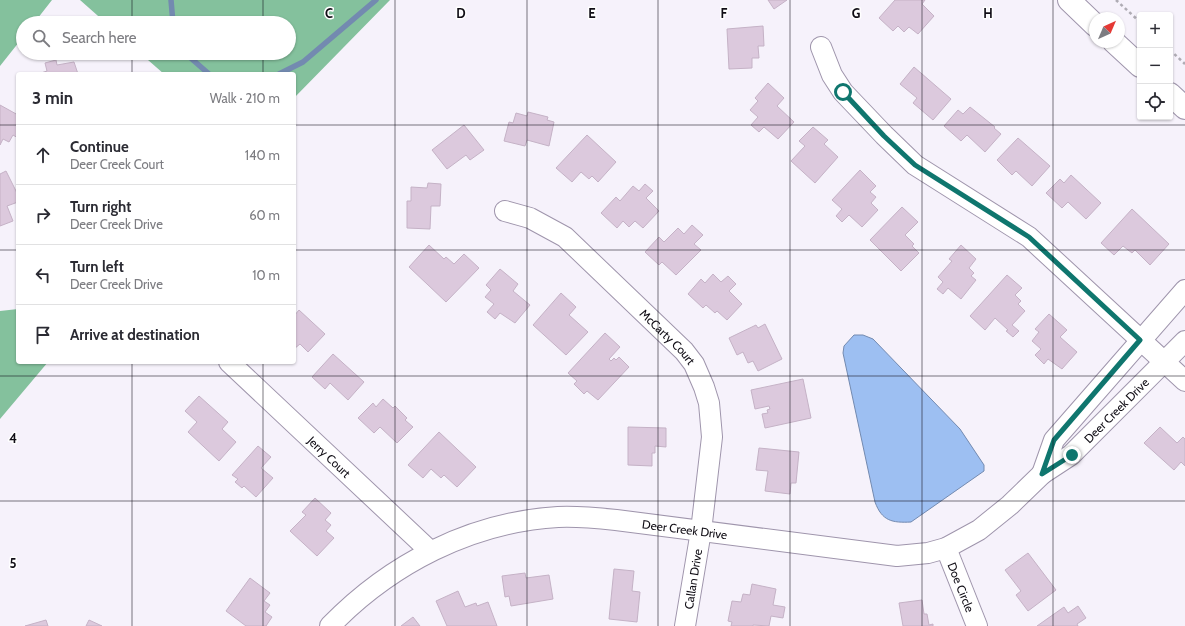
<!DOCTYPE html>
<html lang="en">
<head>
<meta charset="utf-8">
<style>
  body { margin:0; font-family:Cabin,sans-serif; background:#f2f2f3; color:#2b2b33 }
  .controls { position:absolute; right:12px; top:12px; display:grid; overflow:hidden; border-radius:4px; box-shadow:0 1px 3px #0004 }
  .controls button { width:36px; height:36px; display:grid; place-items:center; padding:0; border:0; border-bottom:1px solid #e1e1e2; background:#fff; color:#2b2b33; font:20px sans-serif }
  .compass { position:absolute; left:1089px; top:12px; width:36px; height:36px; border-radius:50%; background:#fff; box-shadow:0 1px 3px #0004; rotate:44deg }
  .stop { position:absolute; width:12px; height:12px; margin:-9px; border:3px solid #0f766e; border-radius:50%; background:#fff }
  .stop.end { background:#0f766e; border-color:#fff; box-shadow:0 1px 4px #0008 }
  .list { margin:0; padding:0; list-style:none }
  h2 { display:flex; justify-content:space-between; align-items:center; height:52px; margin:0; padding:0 16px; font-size:17px }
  h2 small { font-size:13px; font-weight:400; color:#7c7c81 }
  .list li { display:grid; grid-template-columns:26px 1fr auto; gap:12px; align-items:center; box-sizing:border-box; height:60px; padding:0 16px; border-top:1px solid #e1e1e2 }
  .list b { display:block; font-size:15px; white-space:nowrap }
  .list p { margin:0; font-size:13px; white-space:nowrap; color:#7c7c81 }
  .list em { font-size:13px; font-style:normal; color:#7c7c81 }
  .icon { flex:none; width:22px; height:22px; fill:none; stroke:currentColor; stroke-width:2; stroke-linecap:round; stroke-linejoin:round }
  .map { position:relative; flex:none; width:1185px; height:626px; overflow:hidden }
  .search { position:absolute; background:#fff; box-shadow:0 1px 3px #0004; left:16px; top:16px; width:280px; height:44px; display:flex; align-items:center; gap:10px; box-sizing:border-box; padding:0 14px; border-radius:22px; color:#7c7c81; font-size:15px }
  .panel { position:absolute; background:#fff; box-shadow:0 1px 3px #0004; left:16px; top:72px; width:280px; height:292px; border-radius:4px }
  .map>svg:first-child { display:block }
  .forest { fill:#84c19d }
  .water { fill:#9dbff2; stroke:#738ab0 }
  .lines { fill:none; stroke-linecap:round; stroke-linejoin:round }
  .stream { stroke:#738ab0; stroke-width:5.5 }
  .building { fill:#dcc9dd; stroke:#c5b2c6 }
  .minor-casing { stroke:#9f95ac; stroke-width:22 }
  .primary-casing { stroke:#9f95ac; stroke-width:24 }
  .path { stroke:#afacb4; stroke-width:2.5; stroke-dasharray:3 3; stroke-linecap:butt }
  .minor { stroke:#fff; stroke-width:20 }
  .primary { stroke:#fff; stroke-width:22 }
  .route { stroke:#0f766e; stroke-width:5 }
  .grid { fill:none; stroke:#100d15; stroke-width:1; stroke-opacity:0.55 }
  .labels { text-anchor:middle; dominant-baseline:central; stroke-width:3; stroke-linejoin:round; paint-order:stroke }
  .street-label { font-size:12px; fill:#100d15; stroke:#fff }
  .grid-label { font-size:13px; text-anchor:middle; font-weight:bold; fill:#100d15; stroke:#fff; stroke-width:3; stroke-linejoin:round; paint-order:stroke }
</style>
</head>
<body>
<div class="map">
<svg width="1185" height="626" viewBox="0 0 1185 626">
  <rect width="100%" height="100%" fill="#f6f2fb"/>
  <!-- forest -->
  <g class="forest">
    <polygon points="0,0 52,0 34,23 23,23 23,37 0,66"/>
    <polygon points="80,0 390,0 294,98 294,74 164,74 140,53 289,53 289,23 106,23"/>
    <polygon points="18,309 18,362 48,362 0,419 0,311"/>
  </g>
  <!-- water -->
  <path class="water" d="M854,335H863L873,339L960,429L984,465V471L911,522C892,523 882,521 875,502L843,353L844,346Z"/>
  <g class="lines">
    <!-- stream -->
    <g class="stream">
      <polyline points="171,0 173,23"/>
      <polyline points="185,53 209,74"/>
      <polyline points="279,74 303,62 376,0"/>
    </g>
  </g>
  <!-- building -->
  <g class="building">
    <polygon points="768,0 787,0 774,9"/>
    <polygon points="895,0 925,0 922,4 934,16 918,34 909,27 904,32 898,26 893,31 879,18"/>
    <polygon points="763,26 764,46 758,46 759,58 752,58 752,68 729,69 727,29"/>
    <polygon points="56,60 57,65 74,62 78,74 38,74 47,71 45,63"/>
    <polygon points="914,67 951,99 933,120 913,103 917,98 900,84"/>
    <polygon points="768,83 784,98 777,106 794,122 778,139 764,127 759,132 751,125 758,117 750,110 758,101 755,98"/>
    <polygon points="0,105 18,115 18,138 13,135 9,142 3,139 0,145"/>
    <polygon points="970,107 995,127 994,128 1001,134 985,152 967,135 961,141 944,126 958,110 963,114"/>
    <polygon points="528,112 548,117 547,120 554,122 549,146 527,140 525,146 504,141 509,122 513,123 516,113 527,116"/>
    <polygon points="464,125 484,150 470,160 466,155 447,169 432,150"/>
    <polygon points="813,127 828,140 824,144 838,157 815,183 791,161 805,146 799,141"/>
    <polygon points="587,135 616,162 598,182 592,176 589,179 581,172 572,182 556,168"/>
    <polygon points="1018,138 1050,166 1032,186 1016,171 1012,175 997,160"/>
    <polygon points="860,170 876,186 870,192 876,197 871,203 878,210 862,227 849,215 842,222 836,216 842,209 832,200"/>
    <polygon points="6,171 18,195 18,202 7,206 13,221 0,226 0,174"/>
    <polygon points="1071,175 1101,203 1086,219 1068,202 1062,208 1046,193 1060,179 1064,183"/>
    <polygon points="428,183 441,184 440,206 431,206 430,229 407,228 407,201 411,201 411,187 427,188"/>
    <polygon points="645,184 653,191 646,198 659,211 643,228 635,221 629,227 623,221 617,228 601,213 616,197 620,201 633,186 639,191"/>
    <polygon points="902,207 918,222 905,235 914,244 912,246 919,253 901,271 870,240"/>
    <polygon points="1132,209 1169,244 1150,265 1135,250 1132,253 1123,246 1114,255 1101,243"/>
    <polygon points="692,225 703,235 694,244 701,250 676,275 662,262 659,265 645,252 659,237 664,242 678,228 684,234"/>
    <polygon points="429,245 444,259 446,257 454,264 464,254 479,268 446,302 409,267"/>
    <polygon points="961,245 976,259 969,268 974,273 971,276 976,280 961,299 948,288 943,294 937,289 943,282 938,277 952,261 949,259"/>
    <polygon points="500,269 518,284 513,291 530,305 515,323 500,313 495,319 487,312 494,304 485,297 491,290 486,285"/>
    <polygon points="713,274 721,282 728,276 736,284 729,291 742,304 727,320 717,311 715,313 706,305 703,308 688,294 701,279 705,283"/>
    <polygon points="1007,275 1022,288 1015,295 1021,301 1018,304 1025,311 1012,325 1019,331 1013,337 1006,331 1008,330 995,318 985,330 970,316"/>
    <polygon points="561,293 576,307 569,315 588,332 566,355 533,325"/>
    <polygon points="299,310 325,334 308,352 300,344 294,349 294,316"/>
    <polygon points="1049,314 1067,330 1060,337 1077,352 1062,369 1048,359 1044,364 1035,355 1041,349 1032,341 1039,332 1035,329"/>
    <polygon points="765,324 782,359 758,371 753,361 748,363 743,352 737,355 729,338 756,325 758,328"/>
    <polygon points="605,333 620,347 609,359 611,361 614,358 616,360 619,357 629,367 598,400 587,391 584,394 574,384 577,381 568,373"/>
    <polygon points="333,354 364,382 348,400 330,383 325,389 312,377"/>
    <polygon points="803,379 811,418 765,428 762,414 768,413 767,410 770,409 769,406 755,409 751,390"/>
    <polygon points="199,396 228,422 222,429 236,442 219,461 188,432 197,422 185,411"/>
    <polygon points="383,399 393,408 395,406 407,418 405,420 413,427 397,443 380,427 374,433 358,418 373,403 376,407"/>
    <polygon points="628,427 666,428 666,447 655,446 655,453 652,453 652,466 628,465"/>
    <polygon points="1160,427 1177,443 1183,437 1185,439 1185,466 1181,462 1174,470 1144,443"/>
    <polygon points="439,432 476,467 457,487 444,475 441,478 431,469 423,478 408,465"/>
    <polygon points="258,446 271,457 261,468 273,478 256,497 244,486 242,488 235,482 238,479 232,475"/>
    <polygon points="759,448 799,452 796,483 791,483 790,494 765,491 768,471 756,470"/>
    <polygon points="315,498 331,513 325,520 331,525 326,531 334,538 317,556 290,531 306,515 302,512"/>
    <polygon points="1028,553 1056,590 1028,611 1016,595 1021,591 1005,570"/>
    <polygon points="614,569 634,571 632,591 640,592 637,622 609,619"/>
    <polygon points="525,573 526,578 549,575 553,599 511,606 509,596 505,597 502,576"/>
    <polygon points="250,578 270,593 264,601 270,605 265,612 272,617 266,626 246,626 226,611"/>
    <polygon points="752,584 776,589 773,605 785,607 783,618 771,616 769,626 753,625 753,626 731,626 732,622 728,621 732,601 741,602 743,594 750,595"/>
    <polygon points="458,591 465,607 476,603 477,606 488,602 497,626 447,626 436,601"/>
    <polygon points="922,600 924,614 927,614 929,625 933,624 933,626 903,626 899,603"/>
    <polygon points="1078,606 1086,618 1077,624 1078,626 1037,626 1064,607 1068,613"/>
    <polygon points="413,617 420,626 401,626"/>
    <polygon points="46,620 48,626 25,626"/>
    <polygon points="89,620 102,626 86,626"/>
  </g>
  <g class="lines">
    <!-- minor casing -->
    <g class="minor-casing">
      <g id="minor">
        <polyline points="821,47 832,75 843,92 884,135 915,165 1029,237 1185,381"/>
        <path id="s1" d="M505,211L530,218L565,237L684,351L694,364L704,387L709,403L712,437L701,531L685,626"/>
        <path id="s2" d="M229,362L430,551"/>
        <polyline points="1042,474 1054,440 1185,290"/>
        <path id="s3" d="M946,548L977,626"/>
        <path id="s4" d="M330,626C390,564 471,522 558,517C577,516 597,518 616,520L897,556L928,553L946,548L979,530L1010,505L1042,474L1071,455L1185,341"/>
      </g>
    </g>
    <!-- primary casing -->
    <g class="primary-casing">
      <g id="primary">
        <polyline points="1069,0 1095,25"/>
        <polyline points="1114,42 1140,66"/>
        <polyline points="1170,94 1185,108"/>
      </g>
    </g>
    <!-- path -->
    <g class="path">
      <polyline points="1116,0 1140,22"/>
      <polyline points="1170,50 1185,64"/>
    </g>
    <!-- minor -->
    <use href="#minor" class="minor"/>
    <!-- primary -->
    <use href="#primary" class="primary"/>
  </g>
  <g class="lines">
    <!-- route -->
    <polyline class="route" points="843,92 884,136 915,165 1029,237 1140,340 1054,440 1042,474 1072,455"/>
  </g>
  <!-- grid -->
  <path class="grid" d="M132,0V23M263,0V23M395,0V626M527,0V626M658,0V626M790,0V626M922,0V626M1053,0V626M132,53V74M263,53V74M0,125H18M294,125H1185M0,250H18M294,250H1185M132,362V626M263,362V626M0,376H1185M0,501H1185"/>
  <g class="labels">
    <!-- street labels -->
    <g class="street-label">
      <text stroke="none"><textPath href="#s1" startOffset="209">McCarty Court</textPath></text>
      <text stroke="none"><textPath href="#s4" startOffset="870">Deer Creek Drive</textPath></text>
      <text stroke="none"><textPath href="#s2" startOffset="138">Jerry Court</textPath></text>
      <text stroke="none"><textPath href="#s4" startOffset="386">Deer Creek Drive</textPath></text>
      <text transform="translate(693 579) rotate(-81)">Callan Drive</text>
      <text stroke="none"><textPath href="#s3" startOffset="42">Doe Circle</textPath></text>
    </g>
  </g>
  <g class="grid-label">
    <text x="329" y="18">C</text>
    <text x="461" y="18">D</text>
    <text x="592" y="18">E</text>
    <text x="724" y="18">F</text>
    <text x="856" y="18">G</text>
    <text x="988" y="18">H</text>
    <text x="13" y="443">4</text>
    <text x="13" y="568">5</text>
  </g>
</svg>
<div class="controls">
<button>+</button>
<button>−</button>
<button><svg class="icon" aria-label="locate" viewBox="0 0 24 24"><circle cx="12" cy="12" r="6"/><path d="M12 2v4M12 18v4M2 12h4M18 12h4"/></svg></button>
</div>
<svg class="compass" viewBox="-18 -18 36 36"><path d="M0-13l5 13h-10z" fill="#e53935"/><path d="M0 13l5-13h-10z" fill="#7c7c81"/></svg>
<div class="stop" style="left:843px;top:92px"></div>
<div class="stop end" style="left:1072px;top:455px"></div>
<div class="search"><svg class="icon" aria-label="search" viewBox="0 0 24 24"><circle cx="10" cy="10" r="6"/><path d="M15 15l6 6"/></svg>Search here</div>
<section class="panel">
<h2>3 min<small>Walk · 210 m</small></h2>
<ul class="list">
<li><svg class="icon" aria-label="ahead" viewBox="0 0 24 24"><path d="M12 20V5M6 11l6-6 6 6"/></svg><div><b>Continue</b><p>Deer Creek Court</p></div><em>140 m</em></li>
<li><svg class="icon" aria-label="right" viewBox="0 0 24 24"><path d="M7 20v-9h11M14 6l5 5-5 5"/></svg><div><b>Turn right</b><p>Deer Creek Drive</p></div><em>60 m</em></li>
<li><svg class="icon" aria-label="left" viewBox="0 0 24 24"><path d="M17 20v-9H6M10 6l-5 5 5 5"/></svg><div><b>Turn left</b><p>Deer Creek Drive</p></div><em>10 m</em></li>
<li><svg class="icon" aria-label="arrive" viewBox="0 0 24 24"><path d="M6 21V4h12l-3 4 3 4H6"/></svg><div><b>Arrive at destination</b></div></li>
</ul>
</section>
</div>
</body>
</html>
